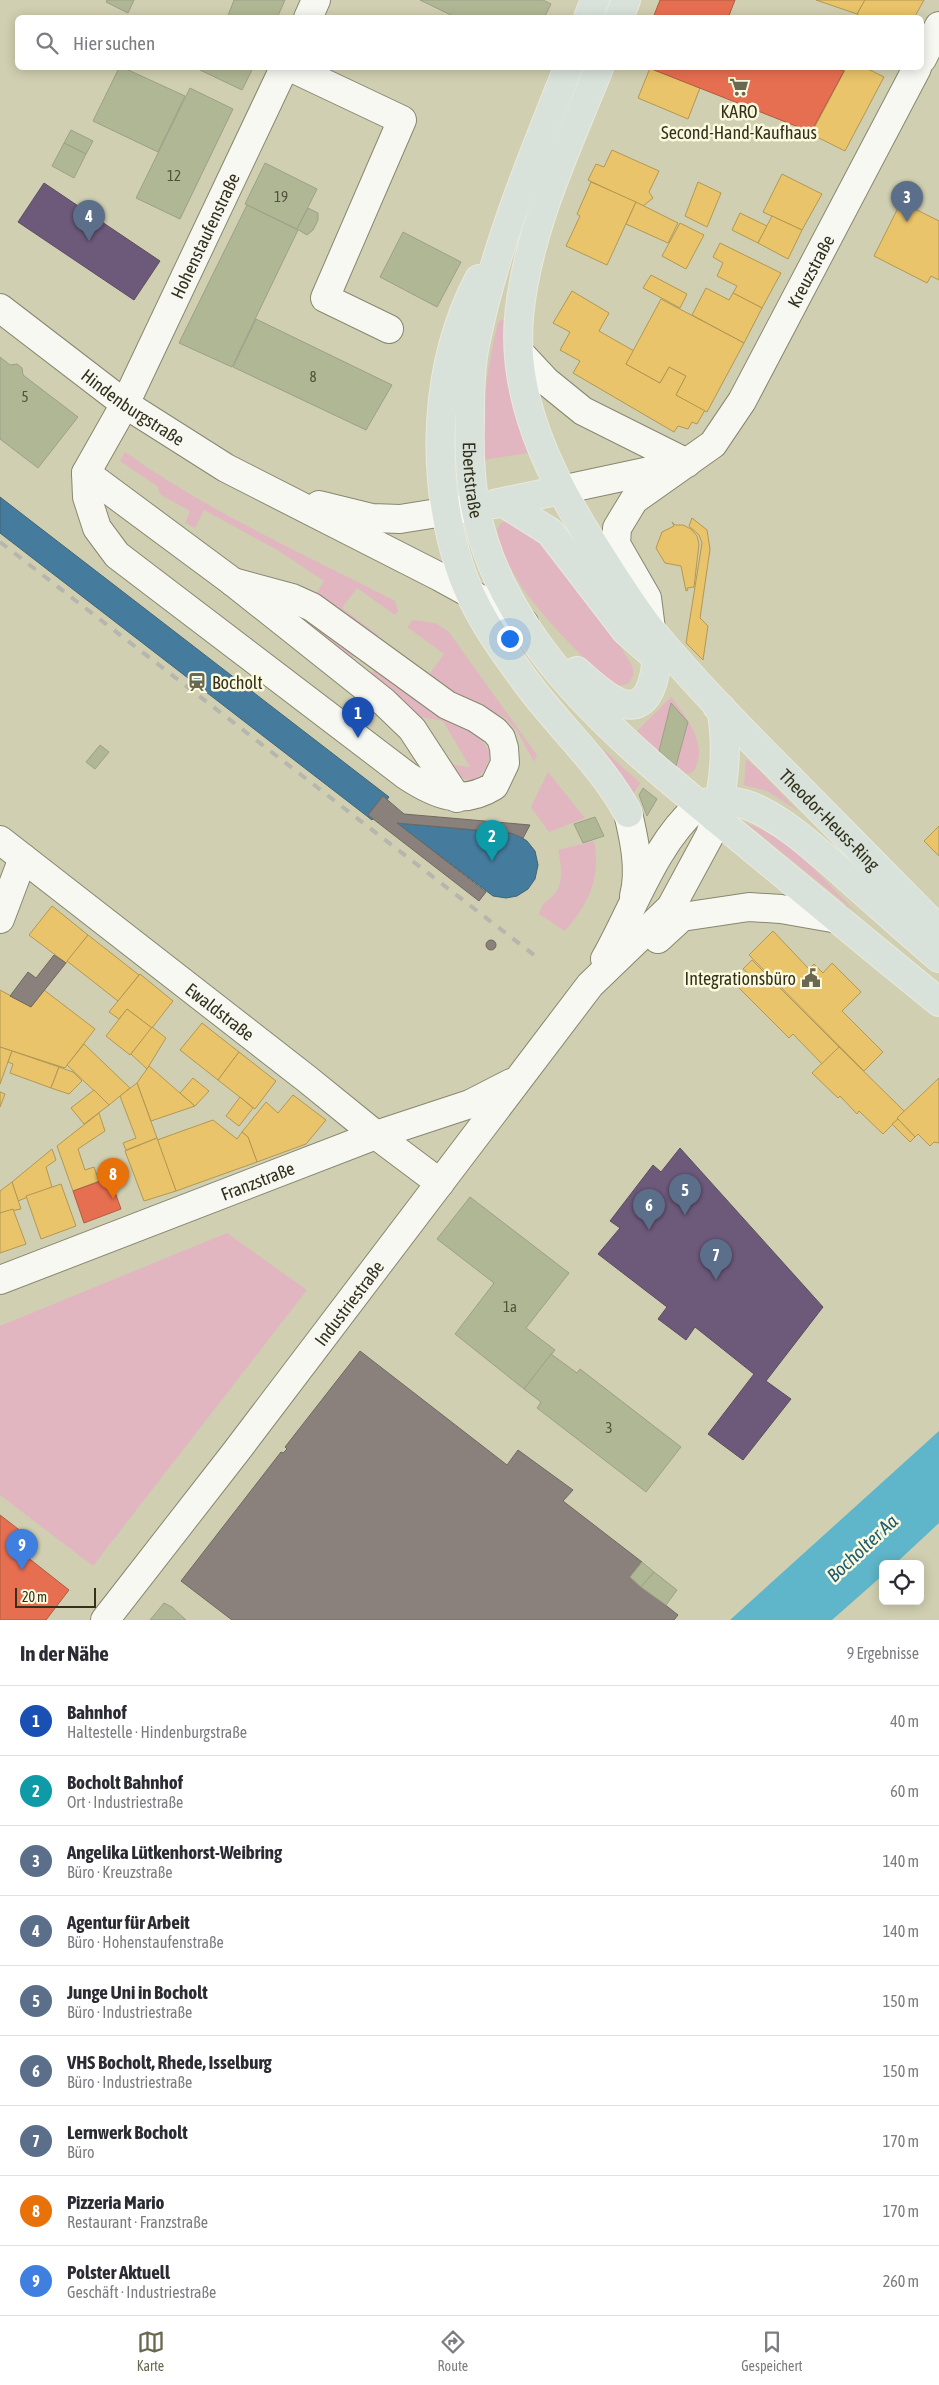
<!DOCTYPE html>
<html lang="de">
<head>
<meta charset="utf-8">
<style>
  body { margin:0; font-family:"Asap Condensed",sans-serif; background:#f2f2f3; color:#2b2b33 }
  .controls { position:absolute; right:15px; bottom:15px; display:grid; overflow:hidden; border-radius:8px; box-shadow:0 2px 12px #0003 }
  .controls button { width:45px; height:45px; display:grid; place-items:center; padding:0; border:0; border-bottom:1px solid #e1e1e2; background:#fff; color:#2b2b33; font:25px sans-serif }
  .scale { position:absolute; left:15px; bottom:12px; width:81px; box-sizing:border-box; padding-left:5px; border:2px solid #33311c; border-top:0; font-size:14px; line-height:18px; white-space:nowrap; color:#33311c; -webkit-text-stroke:4px #fbfadf; paint-order:stroke }
  .you { position:absolute; left:509px; top:638px; width:18px; height:18px; margin:-12px; border:4px solid #fff; border-radius:50%; background:#1a73e8; box-shadow:0 0 0 8px #1a73e833 }
  .badge { display:grid; place-items:center; width:32px; height:32px; border-radius:50%; background:#6a6850; color:#fff; font-size:16px; font-weight:700 }
  .pin { position:absolute; translate:-50% -41px; filter:drop-shadow(0 1px 2px #0008) }
  .pin::after { content:''; position:absolute; top:26px; width:18px; height:15px; background:inherit; clip-path:polygon(0 0,100% 0,50% 100%) }
  .list { margin:0; padding:0; list-style:none }
  h2 { display:flex; justify-content:space-between; align-items:center; height:65px; margin:0; padding:0 20px; font-size:21px }
  h2 small { font-size:16px; font-weight:400; color:#7c7c81 }
  .list li { display:grid; grid-template-columns:32px 1fr auto; gap:15px; align-items:center; box-sizing:border-box; height:70px; padding:0 20px; border-top:1px solid #e1e1e2 }
  .list b { display:block; font-size:19px; white-space:nowrap }
  .list p { margin:0; font-size:16px; white-space:nowrap; color:#7c7c81 }
  .list em { font-size:16px; font-style:normal; color:#7c7c81 }
  .icon { flex:none; width:28px; height:28px; fill:none; stroke:currentColor; stroke-width:2; stroke-linecap:round; stroke-linejoin:round }
  .map { position:relative; flex:none; width:939px; height:1620px; overflow:hidden }
  .search { position:absolute; background:#fff; box-shadow:0 2px 12px #0003; left:15px; right:15px; top:15px; height:55px; display:flex; align-items:center; gap:12px; box-sizing:border-box; padding:0 18px; border-radius:8px; color:#7c7c81; font-size:19px }
  .sheet { height:695px; background:#fff }
  nav { display:flex; justify-content:space-around; align-items:center; box-sizing:border-box; height:70px; border-top:1px solid #e1e1e2; background:#fff; font-size:14px; color:#7c7c81 }
  nav a { display:grid; justify-items:center; gap:2px }
  nav .on { color:#6a6850 }
  .map>svg:first-child { display:block }
  .green { fill:#e1b6c0 }
  .water { fill:#5fb5c9 }
  .homes { fill:#e9c46a; stroke:#b29853 }
  .shops { fill:#e76f51; stroke:#b15c41 }
  .offices { fill:#6d597a; stroke:#5c4d5e }
  .public { fill:#457b9d; stroke:#406576 }
  .industry { fill:#8a817c; stroke:#70695f }
  .building { fill:#b0b794; stroke:#9da089 }
  .lines { fill:none; stroke-linecap:round; stroke-linejoin:round }
  .minor-casing { stroke:#888770; stroke-width:30 }
  .major-casing { stroke:#eae9dc; stroke-width:30 }
  .minor { stroke:#f8f8f3; stroke-width:28 }
  .major { stroke:#d8e2da; stroke-width:28 }
  .rail { stroke:#b6b6ae; stroke-width:4; stroke-dasharray:9 9; stroke-linecap:butt }
  .labels { text-anchor:middle; dominant-baseline:central; stroke-width:5; stroke-linejoin:round; paint-order:stroke }
  .number-label { font-size:15px; fill:#52523a }
  .poi-label { font-size:18px; fill:#33311c; stroke:#fbfadf }
  .street-label { font-size:18px; fill:#33311c; stroke:#fbfadf }
  .water-label { font-size:19px; font-style:italic; fill:#1c5b70; stroke:#fbfadf }
</style>
</head>
<body>
<div class="map">
<svg width="939" height="1620" viewBox="0 0 939 1620">
  <rect width="100%" height="100%" fill="#d0cfb1"/>
  <!-- green -->
  <g class="green">
    <path d="M502,319L505,323C501,367 514,412 528,453L483,460C482,408 486,373 498,323Z"/>
    <path d="M125,452C209,512 304,554 395,601L398,611L395,615L357,588L342,608L379,636L376,641L314,597L324,581L279,551L204,510L195,528L185,523L190,511L161,495L157,486L120,461Z"/>
    <path d="M512,520L538,535L613,633L633,668V675L629,683C618,688 613,685 603,678C565,637 506,586 497,529L502,522Z"/>
    <polygon points="304,616 359,649 352,659 304,623"/>
    <polygon points="413,620 435,623 448,631 537,755 534,762 517,731 504,717 454,695 388,653 392,647 429,675 444,654 407,627"/>
    <path d="M377,666L411,692L479,737L490,752C489,768 477,788 459,776C455,773 451,768 448,764L470,767L443,721L416,716L402,700L370,675Z"/>
    <path d="M671,697C687,718 710,746 693,772L687,774L636,732Z"/>
    <polygon points="603,749 640,783 633,794"/>
    <polygon points="746,759 759,770 797,810 767,791 744,785"/>
    <polygon points="548,772 585,818 549,832 531,807"/>
    <path d="M746,823C792,840 824,880 858,914Z"/>
    <path d="M594,841C601,879 589,903 565,931L539,914C543,902 545,903 553,896C565,883 561,865 558,850Z"/>
    <polygon points="227,1233 307,1290 93,1566 0,1495 0,1326"/>
  </g>
  <!-- water -->
  <polygon class="water" points="939,1431 939,1523 895,1564 883,1564 883,1575 832,1620 730,1620"/>
  <!-- homes -->
  <g class="homes">
    <polygon points="816,0 865,0 857,14"/>
    <polygon points="865,0 924,0 914,18 863,18 857,14"/>
    <polygon points="650,68 700,88 688,119 638,98"/>
    <polygon points="846,68 866,68 884,77 845,151 811,134"/>
    <polygon points="612,150 659,171 649,192 653,198 643,206 588,180 596,164 604,167"/>
    <polygon points="782,174 822,194 802,230 763,212"/>
    <polygon points="591,182 636,202 607,265 566,246 580,216 577,214"/>
    <polygon points="698,182 721,193 707,227 685,216"/>
    <polygon points="636,202 678,223 668,243 626,224"/>
    <polygon points="901,202 939,221 939,280 931,276 927,283 874,256"/>
    <polygon points="740,213 767,226 758,243 732,230"/>
    <polygon points="772,216 802,230 788,259 758,243"/>
    <polygon points="680,223 704,235 686,269 662,256"/>
    <polygon points="720,243 781,273 762,308 733,293 737,286 717,276 723,263 713,257"/>
    <polygon points="651,275 687,294 680,308 643,288"/>
    <polygon points="706,288 729,300 733,293 762,308 744,343 692,315"/>
    <polygon points="572,291 609,313 599,331 634,351 626,364 660,383 669,367 686,376 676,395 705,410 697,424 692,422 688,429 678,426 674,432 573,373 580,361 560,350 570,332 553,323"/>
    <polygon points="661,299 744,343 707,412 676,395 686,376 669,367 660,383 626,364"/>
    <polygon points="692,518 707,530 710,549 700,618 708,626 703,660 686,643 702,543 699,535 689,526"/>
    <polygon points="672,522 675,525 683,525 691,529 697,536 699,544 694,587 687,588 688,590 686,591 681,566 665,563 656,548 662,532 674,526"/>
    <polygon points="939,826 939,856 924,841"/>
    <polygon points="52,906 88,935 66,963 29,935"/>
    <polygon points="773,931 809,969 814,964 823,973 832,963 861,992 842,1011 883,1052 864,1071 749,955"/>
    <polygon points="88,935 139,975 118,1001 67,961"/>
    <polygon points="752,960 839,1047 822,1064 793,1034 789,1038 737,986 749,974 743,969"/>
    <polygon points="140,974 173,1001 152,1028 127,1009 119,1019 109,1012"/>
    <polygon points="0,990 31,1007 44,990 95,1029 65,1068 0,1047"/>
    <polygon points="127,1009 152,1028 130,1055 106,1036"/>
    <polygon points="202,1023 239,1052 218,1080 180,1050"/>
    <polygon points="152,1027 166,1038 147,1069 131,1054"/>
    <polygon points="84,1044 130,1088 109,1105 67,1065"/>
    <polygon points="0,1047 12,1051 0,1084"/>
    <polygon points="839,1047 905,1112 883,1134 859,1111 857,1114 840,1096 838,1098 812,1073"/>
    <polygon points="12,1051 59,1067 51,1088 10,1073 13,1064 8,1062"/>
    <polygon points="239,1052 276,1081 255,1109 218,1080"/>
    <polygon points="149,1066 180,1093 195,1106 151,1121 137,1083"/>
    <polygon points="59,1067 73,1072 82,1081 69,1094 51,1088"/>
    <polygon points="193,1078 209,1091 195,1106 180,1093"/>
    <polygon points="939,1078 939,1143 934,1142 930,1146 918,1134 915,1137 897,1118"/>
    <polygon points="137,1083 157,1138 126,1150 123,1143 136,1138 120,1096"/>
    <polygon points="94,1090 109,1105 84,1124 71,1108"/>
    <polygon points="0,1092 5,1094 0,1107"/>
    <polygon points="293,1095 326,1120 306,1144 257,1162 248,1137 242,1132 266,1102 278,1113"/>
    <polygon points="240,1097 253,1108 239,1126 226,1116"/>
    <polygon points="99,1113 105,1131 78,1149 85,1170 94,1167 99,1181 73,1191 57,1146"/>
    <polygon points="898,1119 915,1137 910,1142 892,1124"/>
    <polygon points="213,1120 237,1139 242,1132 248,1137 257,1162 176,1191 157,1140"/>
    <polygon points="157,1138 176,1191 144,1201 125,1151"/>
    <polygon points="52,1149 56,1160 46,1167 52,1187 18,1201 12,1182"/>
    <polygon points="12,1182 21,1209 0,1213 0,1191"/>
    <polygon points="61,1184 76,1226 41,1239 26,1196"/>
    <polygon points="13,1209 26,1244 0,1253 0,1213"/>
  </g>
  <!-- shops -->
  <g class="shops">
    <polygon points="660,0 735,0 728,18 653,18"/>
    <polygon points="649,68 835,68 844,71 811,132"/>
    <polygon points="110,1178 121,1209 84,1223 73,1191"/>
    <polygon points="0,1515 31,1539 26,1537 17,1549 69,1590 46,1620 0,1620"/>
  </g>
  <!-- offices -->
  <g class="offices">
    <polygon points="44,183 160,261 134,300 18,222"/>
    <polygon points="680,1148 823,1307 766,1381 791,1399 743,1460 708,1434 754,1374 695,1327 686,1340 658,1319 667,1307 598,1254 620,1228 610,1221 653,1165 661,1172"/>
  </g>
  <!-- public -->
  <g class="public">
    <polygon points="0,497 389,797 372,820 0,533"/>
    <polygon points="397,823 516,834 527,841 535,851 538,865 535,879 528,889 517,896 506,898 493,896"/>
  </g>
  <!-- industry -->
  <g class="industry">
    <polygon points="383,796 404,814 530,825 523,838 511,833 397,823 486,892 479,901 368,815"/>
    <circle cx="491" cy="945" r="5"/>
    <polygon points="54,955 66,963 31,1007 10,996 28,972 36,978"/>
    <polygon points="360,1351 507,1465 518,1450 573,1490 563,1501 642,1562 630,1577 678,1615 674,1620 232,1620 181,1581 281,1452 283,1453 287,1449 285,1447"/>
  </g>
  <!-- building -->
  <g class="building">
    <polygon points="107,0 134,0 128,13 106,2"/>
    <polygon points="234,0 285,0 277,18 227,18"/>
    <polygon points="420,0 543,0 551,4 544,18 457,18"/>
    <polygon points="119,68 124,68 185,96 158,152 93,121"/>
    <polygon points="201,68 253,68 242,90 200,70"/>
    <polygon points="190,88 233,109 180,219 136,198"/>
    <polygon points="71,130 93,141 86,154 64,143"/>
    <polygon points="64,143 86,154 74,178 52,166"/>
    <polygon points="265,163 317,189 297,229 245,204"/>
    <polygon points="247,205 298,230 232,367 179,343"/>
    <polygon points="308,208 318,213 318,220 313,230 307,235 297,229"/>
    <polygon points="403,232 461,262 437,307 380,277"/>
    <polygon points="256,319 392,385 366,430 233,367"/>
    <polygon points="0,357 10,365 17,364 22,368 23,375 78,417 38,468 0,439"/>
    <polygon points="671,703 688,722 676,766 659,751"/>
    <polygon points="100,745 109,752 95,769 86,762"/>
    <polygon points="643,788 657,799 647,816 639,795"/>
    <polygon points="595,817 604,836 583,843 574,824"/>
    <polygon points="470,1197 569,1273 526,1328 555,1350 524,1389 455,1334 494,1283 437,1239"/>
    <polygon points="551,1354 577,1373 580,1369 681,1447 646,1492 537,1408 541,1402 524,1389"/>
    <polygon points="642,1562 654,1572 641,1587 630,1577"/>
    <polygon points="654,1572 677,1590 666,1605 641,1587"/>
    <polygon points="164,1603 172,1607 186,1620 150,1620"/>
  </g>
  <g class="lines">
    <!-- minor casing -->
    <g class="minor-casing">
      <g id="minor">
        <polyline points="308,18 316,0"/>
        <polyline points="922,59 939,26"/>
        <polyline points="292,68 402,120 325,298 389,329"/>
        <path id="s1" d="M0,308L125,404L226,468L440,577L524,623"/>
        <polyline points="519,352 546,381 583,411 687,463"/>
        <polyline points="86,473 233,582 384,702 412,729 457,798"/>
        <polyline points="561,490 673,466"/>
        <polyline points="319,505 372,518 400,519 475,507"/>
        <path id="s2" d="M233,582L292,598L312,607L447,705L476,718L495,731L501,738L504,748L505,763L494,786C462,806 436,795 407,776L117,555L97,528L87,497L86,473L125,404L284,68"/>
        <path id="s3" d="M651,629L647,598L616,544L617,528L634,500L713,444L742,401L917,68"/>
        <path d="M628,813C634,839 641,869 634,896"/>
        <path id="s4" d="M0,840L307,1079L376,1135L440,1183"/>
        <polyline points="0,919 23,858"/>
        <polyline points="658,939 682,917 749,907 781,909 838,919"/>
        <path d="M605,959C634,908 654,844 699,805"/>
        <path id="s5" d="M0,1280L376,1135L470,1104L511,1083"/>
        <path id="s6" d="M105,1620L235,1453L590,985L671,907L710,835L715,818"/>
      </g>
    </g>
    <!-- major casing -->
    <g class="major-casing">
      <g id="major">
        <polyline points="588,18 595,0"/>
        <polyline points="619,18 626,0"/>
        <path id="s7" d="M568,68C533,156 495,246 476,340C470,366 470,394 470,420C469,449 470,478 475,506C501,646 626,745 730,830C799,887 869,945 939,1002"/>
        <path id="s8" d="M599,68C567,148 527,230 519,317C512,397 549,474 590,539C609,569 628,600 650,629C696,685 747,736 798,787C845,835 892,882 939,930"/>
        <path d="M479,279C434,365 430,473 459,565C472,607 498,644 524,679C557,725 601,763 628,813"/>
        <polyline points="504,503 550,532 626,631 659,660"/>
        <polyline points="494,504 561,490"/>
        <path d="M577,671C600,692 641,732 654,677C657,666 656,653 656,642"/>
        <path d="M703,804C720,798 743,802 759,810C791,826 817,851 844,874C875,902 907,930 939,958"/>
        <path d="M715,818C725,782 728,745 721,708L717,706"/>
      </g>
    </g>
    <!-- minor -->
    <use href="#minor" class="minor"/>
    <!-- major -->
    <use href="#major" class="major"/>
    <!-- rail -->
    <polyline class="rail" points="0,542 534,955"/>
  </g>
  <!-- icons -->
  <defs>
    <g id="supermarket-bare" transform="scale(1.5)"><path d="M-6-5.5h2.5l.6 2H6L4.5 2H-2.5L-4.4-4H-6ZM-1.5 3.2a1.3 1.3 0 1 0 .1 0ZM3 3.2a1.3 1.3 0 1 0 .1 0Z" fill="#6a6850" stroke="#fbfadf" stroke-width="2.5" paint-order="stroke"/></g>
    <g id="station-bare" transform="scale(1.5)"><path d="M-3-6H3Q5-6 5-4V2Q5 4 3 4L4.5 6H3L1.5 4h-3L-3 6H-4.5L-3 4Q-5 4-5 2V-4Q-5-6-3-6ZM-3.5-4v3h7v-3ZM-3.5 1v1.5H-2V1ZM2 1v1.5H3.5V1Z" fill="#6a6850" stroke="#fbfadf" stroke-width="2.5" paint-order="stroke"/></g>
    <g id="civic-bare" transform="scale(1.5)"><path d="M-.6-6.5H3V-4.5H.6V-3L4-1V1h2V6H-6V1h2V-1L-.6-3ZM-1.2 2.5V6h2.4V2.5Z" fill="#6a6850" stroke="#fbfadf" stroke-width="2.5" paint-order="stroke"/></g>
  </defs>
  <g fill-rule="evenodd">
    <use href="#supermarket-bare" x="739" y="87"/>
    <use href="#station-bare" x="197" y="682"/>
    <use href="#civic-bare" x="811" y="978"/>
  </g>
  <g class="labels">
    <!-- number labels -->
    <g class="number-label">
      <text x="174" y="175">12</text>
      <text x="281" y="196">19</text>
      <text x="313" y="376">8</text>
      <text x="25" y="396">5</text>
      <text x="510" y="1306">1a</text>
      <text x="609" y="1427">3</text>
    </g>
    <!-- poi labels -->
    <g class="poi-label">
      <text x="739" y="111">KARO<tspan x="739" dy="21">Second-Hand-Kaufhaus</tspan></text>
      <text x="212" y="682" text-anchor="start">Bocholt</text>
      <text x="796" y="978" text-anchor="end">Integrationsbüro</text>
    </g>
    <!-- street labels -->
    <g class="street-label">
      <text stroke="none"><textPath href="#s2" startOffset="1179">Hohenstaufenstraße</textPath></text>
      <text stroke="none"><textPath href="#s3" startOffset="438">Kreuzstraße</textPath></text>
      <text stroke="none"><textPath href="#s1" startOffset="166">Hindenburgstraße</textPath></text>
      <text stroke="none"><textPath href="#s7" startOffset="428">Ebertstraße</textPath></text>
      <text stroke="none"><textPath href="#s8" startOffset="870">Theodor-Heuss-Ring</textPath></text>
      <text stroke="none"><textPath href="#s4" startOffset="279">Ewaldstraße</textPath></text>
      <text stroke="none"><textPath href="#s5" startOffset="276">Franzstraße</textPath></text>
      <text stroke="none"><textPath href="#s6" startOffset="400">Industriestraße</textPath></text>
    </g>
    <!-- water labels -->
    <g class="water-label">
      <text transform="translate(862 1548) rotate(-43)">Bocholter Aa</text>
    </g>
  </g>
</svg>
<div class="controls">
<button><svg class="icon" aria-label="locate" viewBox="0 0 24 24"><circle cx="12" cy="12" r="6"/><path d="M12 2v4M12 18v4M2 12h4M18 12h4"/></svg></button>
</div>
<div class="scale">20 m</div>
<div class="you"></div>
<div class="pin badge" style="left:358px;top:738px;background:#1a4fb4">1</div>
<div class="pin badge" style="left:492px;top:861px;background:#0f9aa8">2</div>
<div class="pin badge" style="left:907px;top:222px;background:#5c6f8a">3</div>
<div class="pin badge" style="left:89px;top:241px;background:#5c6f8a">4</div>
<div class="pin badge" style="left:685px;top:1215px;background:#5c6f8a">5</div>
<div class="pin badge" style="left:649px;top:1230px;background:#5c6f8a">6</div>
<div class="pin badge" style="left:716px;top:1280px;background:#5c6f8a">7</div>
<div class="pin badge" style="left:113px;top:1199px;background:#e8710a">8</div>
<div class="pin badge" style="left:22px;top:1570px;background:#3f7fe0">9</div>
<div class="search"><svg class="icon" aria-label="search" viewBox="0 0 24 24"><circle cx="10" cy="10" r="6"/><path d="M15 15l6 6"/></svg>Hier suchen</div>
</div>
<section class="sheet">
<h2>In der Nähe<small>9 Ergebnisse</small></h2>
<ul class="list">
<li><span class="badge" style="background:#1a4fb4">1</span><div><b>Bahnhof</b><p>Haltestelle · Hindenburgstraße</p></div><em>40 m</em></li>
<li><span class="badge" style="background:#0f9aa8">2</span><div><b>Bocholt Bahnhof</b><p>Ort · Industriestraße</p></div><em>60 m</em></li>
<li><span class="badge" style="background:#5c6f8a">3</span><div><b>Angelika Lütkenhorst-Weibring</b><p>Büro · Kreuzstraße</p></div><em>140 m</em></li>
<li><span class="badge" style="background:#5c6f8a">4</span><div><b>Agentur für Arbeit</b><p>Büro · Hohenstaufenstraße</p></div><em>140 m</em></li>
<li><span class="badge" style="background:#5c6f8a">5</span><div><b>Junge Uni in Bocholt</b><p>Büro · Industriestraße</p></div><em>150 m</em></li>
<li><span class="badge" style="background:#5c6f8a">6</span><div><b>VHS Bocholt, Rhede, Isselburg</b><p>Büro · Industriestraße</p></div><em>150 m</em></li>
<li><span class="badge" style="background:#5c6f8a">7</span><div><b>Lernwerk Bocholt</b><p>Büro</p></div><em>170 m</em></li>
<li><span class="badge" style="background:#e8710a">8</span><div><b>Pizzeria Mario</b><p>Restaurant · Franzstraße</p></div><em>170 m</em></li>
<li><span class="badge" style="background:#3f7fe0">9</span><div><b>Polster Aktuell</b><p>Geschäft · Industriestraße</p></div><em>260 m</em></li>
</ul>
</section>
<nav>
<a class="on"><svg class="icon" aria-label="map" viewBox="0 0 24 24"><path d="M3 6l6-2 6 2 6-2v14l-6 2-6-2-6 2zM9 4v14M15 6v14"/></svg>Karte</a>
<a><svg class="icon" aria-label="directions" viewBox="0 0 24 24"><path d="M12 3l9 9-9 9-9-9zM9 14v-3h6M13 9l2 2-2 2"/></svg>Route</a>
<a><svg class="icon" aria-label="saved" viewBox="0 0 24 24"><path d="M7 4h10v16l-5-4-5 4z"/></svg>Gespeichert</a>
</nav>
</body>
</html>
